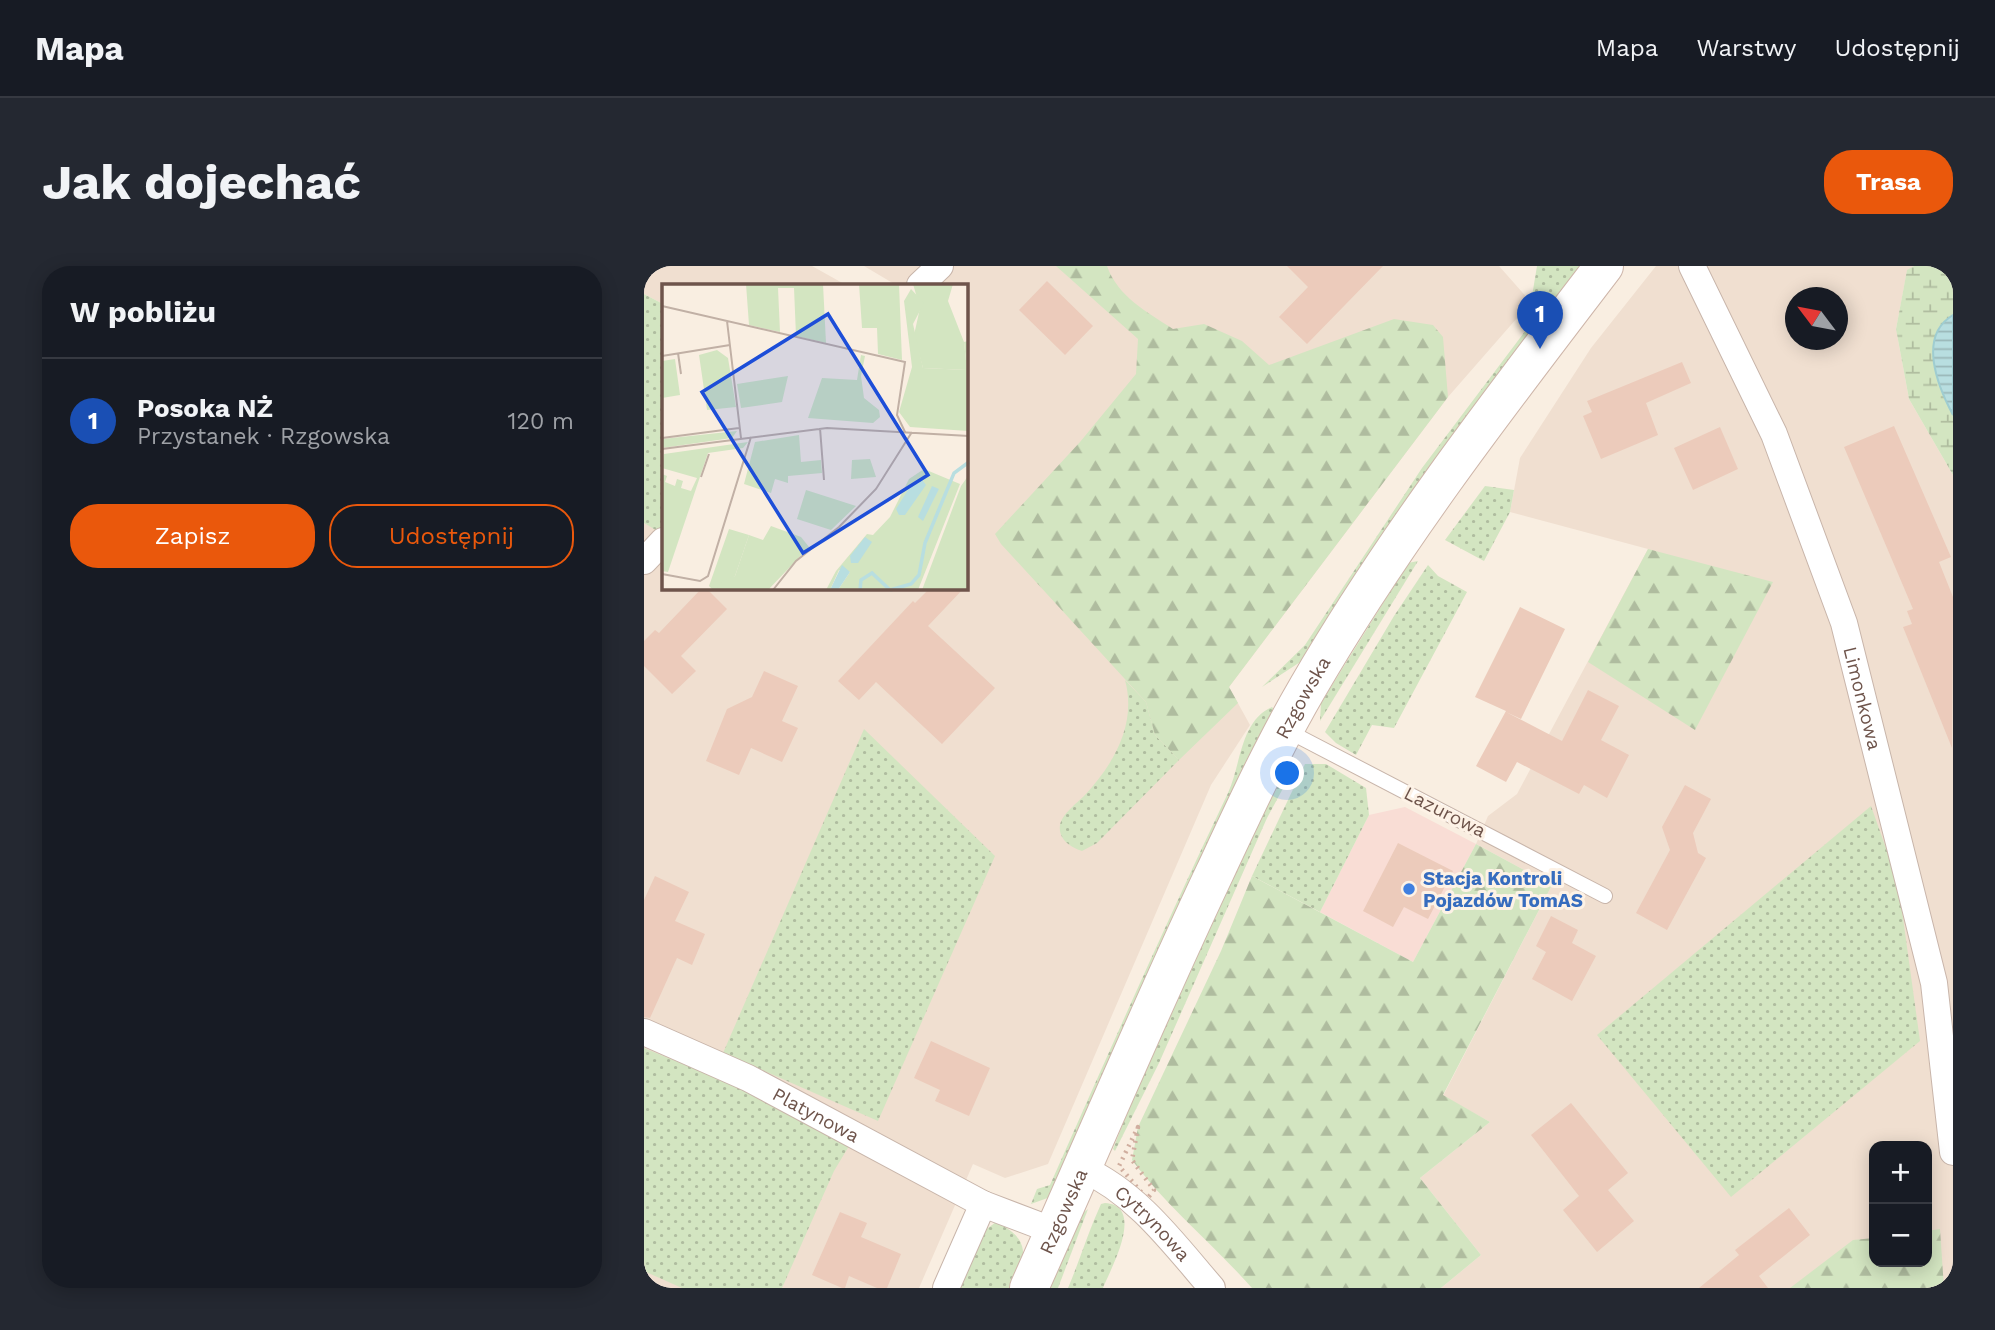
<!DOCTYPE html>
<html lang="pl">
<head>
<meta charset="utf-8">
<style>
  body { margin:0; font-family:"Work Sans",sans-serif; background:#242831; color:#f1f3f6 }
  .controls { position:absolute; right:21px; bottom:21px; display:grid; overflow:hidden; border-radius:14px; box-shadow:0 4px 18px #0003 }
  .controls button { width:63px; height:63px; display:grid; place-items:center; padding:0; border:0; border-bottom:2px solid #363941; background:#171b24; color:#f1f3f6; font:35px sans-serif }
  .compass { position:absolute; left:1141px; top:21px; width:63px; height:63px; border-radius:50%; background:#171b24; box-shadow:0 4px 18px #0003; rotate:302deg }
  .you { position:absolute; left:644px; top:508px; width:24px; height:24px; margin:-18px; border:5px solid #fff; border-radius:50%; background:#1a73e8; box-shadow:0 0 0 10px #1a73e833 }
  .badge { display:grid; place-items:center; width:46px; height:46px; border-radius:50%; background:#ea580c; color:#fff; font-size:23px; font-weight:700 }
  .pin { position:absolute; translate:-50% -58px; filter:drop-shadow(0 2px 4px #0008) }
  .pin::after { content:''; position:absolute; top:37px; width:24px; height:21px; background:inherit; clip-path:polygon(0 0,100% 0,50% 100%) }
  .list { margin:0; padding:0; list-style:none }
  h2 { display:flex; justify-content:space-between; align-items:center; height:91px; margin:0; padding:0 28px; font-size:30px }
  h2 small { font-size:23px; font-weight:400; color:#9ea1a6 }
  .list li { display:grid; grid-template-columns:46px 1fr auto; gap:21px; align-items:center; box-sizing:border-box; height:126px; padding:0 28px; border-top:2px solid #363941 }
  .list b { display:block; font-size:26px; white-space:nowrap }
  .list p { margin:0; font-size:23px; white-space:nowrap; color:#9ea1a6 }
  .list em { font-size:23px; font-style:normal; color:#9ea1a6 }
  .actions { display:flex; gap:14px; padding:21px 28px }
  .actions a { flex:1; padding:16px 0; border:2px solid #ea580c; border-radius:28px; text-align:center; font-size:24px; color:#ea580c }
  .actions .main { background:#ea580c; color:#fff }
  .map { position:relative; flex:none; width:1309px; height:1022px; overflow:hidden; border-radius:28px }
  header { display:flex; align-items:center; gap:42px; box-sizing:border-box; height:98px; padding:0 35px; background:#171b24; border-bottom:2px solid #363941 }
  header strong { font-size:33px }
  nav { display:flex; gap:38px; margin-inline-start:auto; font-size:24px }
  .intro { display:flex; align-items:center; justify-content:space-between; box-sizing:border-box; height:168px; padding:0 42px }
  h1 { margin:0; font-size:49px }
  .button { padding:18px 32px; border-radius:28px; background:#ea580c; color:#fff; font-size:24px; font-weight:700 }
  main { display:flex; gap:42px; padding:0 42px }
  aside { flex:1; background:#171b24; border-radius:28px; box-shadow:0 4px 18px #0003 }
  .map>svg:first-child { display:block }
  .residential { fill:#f0dfd0; fill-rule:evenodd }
  .commercial { fill:#f9ddd5 }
  .grass { fill:url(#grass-dots) }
  .forest { fill:url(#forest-firs) }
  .wetland { fill:url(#wetland-marsh) }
  .water { fill:url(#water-rules); stroke:#9fcdd1; stroke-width:2 }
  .building { fill:#eccbbb }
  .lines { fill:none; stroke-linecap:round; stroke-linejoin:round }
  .lane-casing { stroke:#c8b5aa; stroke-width:16 }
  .street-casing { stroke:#c8b5aa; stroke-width:28 }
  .secondary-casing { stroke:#ceb6aa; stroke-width:40 }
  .path { stroke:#d0ae9f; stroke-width:4.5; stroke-dasharray:2 5; stroke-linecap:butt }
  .lane { stroke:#fff; stroke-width:14 }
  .street { stroke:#fff; stroke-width:26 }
  .secondary { stroke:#fff; stroke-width:38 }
  .shop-dot { fill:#3f7fe0; stroke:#fdf2e6; stroke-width:2.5 }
  .labels { text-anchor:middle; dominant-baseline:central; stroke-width:6; stroke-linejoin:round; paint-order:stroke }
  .street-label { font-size:19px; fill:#6e544b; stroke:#fdf2e6 }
  .shop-label { font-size:19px; font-weight:bold; fill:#366cbe; stroke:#fdf2e6; text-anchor:start }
  .inset-river { fill:none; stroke:#b8dee0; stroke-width:3.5 }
  .inset-road { fill:none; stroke:#c1b0a5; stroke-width:2 }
  .view { fill:#1d4ed8; fill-opacity:0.15; stroke:#1d4ed8; stroke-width:3.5 }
  .inset-edge { fill:none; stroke:#6e544b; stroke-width:3.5 }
</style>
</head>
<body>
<header>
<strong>Mapa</strong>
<nav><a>Mapa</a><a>Warstwy</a><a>Udostępnij</a></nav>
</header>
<div class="intro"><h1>Jak dojechać</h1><a class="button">Trasa</a></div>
<main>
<aside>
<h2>W pobliżu<small></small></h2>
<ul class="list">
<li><span class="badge" style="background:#1a4fb4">1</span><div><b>Posoka NŻ</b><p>Przystanek · Rzgowska</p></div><em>120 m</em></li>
</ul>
<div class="actions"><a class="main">Zapisz</a><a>Udostępnij</a></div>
</aside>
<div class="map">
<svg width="1309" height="1022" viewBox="0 0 1309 1022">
  <defs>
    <pattern id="grass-dots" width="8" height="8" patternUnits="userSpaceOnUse" patternTransform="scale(1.75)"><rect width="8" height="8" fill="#d3e5c1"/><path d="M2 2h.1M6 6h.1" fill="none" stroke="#afbc9f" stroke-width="1.8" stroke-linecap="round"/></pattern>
    <pattern id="forest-firs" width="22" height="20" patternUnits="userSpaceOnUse" patternTransform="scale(1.75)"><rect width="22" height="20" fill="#d3e5c1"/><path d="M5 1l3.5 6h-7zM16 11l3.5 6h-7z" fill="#afbc9f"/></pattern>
    <pattern id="wetland-marsh" width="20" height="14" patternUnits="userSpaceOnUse" patternTransform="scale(1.75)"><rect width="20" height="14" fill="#d3e5c1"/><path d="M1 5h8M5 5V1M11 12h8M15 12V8" fill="none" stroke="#afbc9f"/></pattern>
    <pattern id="water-rules" width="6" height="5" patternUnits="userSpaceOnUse" patternTransform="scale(1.75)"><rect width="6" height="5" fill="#b8dee0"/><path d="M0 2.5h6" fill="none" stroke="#9ab7b8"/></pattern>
  </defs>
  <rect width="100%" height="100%" fill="#f9eee1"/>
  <!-- residential -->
  <g class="residential">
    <polygon points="0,0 168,0 202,19 19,19 19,38 0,28"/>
    <polygon points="220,0 855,0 887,36 804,131 585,421 606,459 567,519 404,898 361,912 329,898 275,1022 0,1022 0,257 15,265 19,262 19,322 322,322 322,19 252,19"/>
    <path d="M1012,0H1270L1263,5L1252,63L1265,133L1309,209V1022H797L837,989L776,912L846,856L799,830L908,619L832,578L844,550L873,528L1004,283L866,246L876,192L947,82ZM1152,32H1194V74H1152ZM1230,880H1283V996H1230Z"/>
  </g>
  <!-- commercial -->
  <polygon class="commercial" points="761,541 832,578 769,696 676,646 725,549"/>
  <!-- grass -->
  <g class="grass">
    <polygon points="893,0 941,0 670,387 618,421 661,379 778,202 897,44 887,36"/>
    <polygon points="0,28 19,38 19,262 15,266 0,257"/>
    <polygon points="841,220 870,224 866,246 840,295 801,274"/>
    <polygon points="774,295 676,455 677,437 764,297"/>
    <polygon points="784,299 794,310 823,326 750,462 728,459 712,489 692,477 681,466 750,350"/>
    <path d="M481,414L502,436L511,469L535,494L453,577L438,585C426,581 414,573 416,559C418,548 433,537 440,530C470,498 493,458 481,414Z"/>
    <path d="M628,441L632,446L409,930L387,938L393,923L406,919C464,788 522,657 584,527C597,499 596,455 628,441Z"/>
    <polygon points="220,463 351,590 234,855 79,787"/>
    <polygon points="661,498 682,498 722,522 725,549 676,646 608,610"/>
    <polygon points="651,500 623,552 515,797 471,885 469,883 503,796 637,507"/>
    <polygon points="1227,540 1254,616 1276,775 1087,931 953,769"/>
    <polygon points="0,782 95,821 208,875 190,905 138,1022 38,1022 0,1005"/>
    <path d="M461,937C502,940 467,1002 459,1022H424C436,994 444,966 457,938Z"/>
    <polygon points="444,943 414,1022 403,1022 437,949"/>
    <path d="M352,956C387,973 382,990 371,1022H307L340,965Z"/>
  </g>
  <!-- forest -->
  <g class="forest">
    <path d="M412,0H463C474,31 503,46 529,63L560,58L598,75L625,99L750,53L789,59L799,71L804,131L585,421L594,437L535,494L511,469L502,436L357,278L351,268L436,176L492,108L494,73Z"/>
    <polygon points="1004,283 1129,316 1051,464 944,396"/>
    <path d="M832,578L908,619L799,829L846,856L776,912L837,989L797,1022H608C569,978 523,941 488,894L494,861L577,685L608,610L769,696Z"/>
    <polygon points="1296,963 1300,1022 1146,1022 1209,974 1230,972 1230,996 1283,996 1283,965"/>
  </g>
  <!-- wetland -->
  <polygon class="wetland" points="1270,0 1309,0 1309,49 1303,53 1292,108 1309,149 1309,209 1265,133 1252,63 1263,4"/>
  <!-- water -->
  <path class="water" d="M1309,49V149C1294,121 1273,70 1309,49Z"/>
  <!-- building -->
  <g class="building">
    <polygon points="643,0 739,0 663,78 635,51 664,21"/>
    <polygon points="403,15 449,60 421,89 375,44"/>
    <polygon points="1038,96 1047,117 1002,137 1014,169 957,193 939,150 948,146 943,135"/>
    <polygon points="1250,160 1307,291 1295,296 1309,331 1308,482 1259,361 1268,358 1263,345 1269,343 1200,181"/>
    <polygon points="1076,161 1094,203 1049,224 1030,182"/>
    <polygon points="58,322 62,322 83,343 37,390 52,405 28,428 0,400 0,375 11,364 15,367"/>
    <polygon points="286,322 320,322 284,360 351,422 298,478 232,416 215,434 194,415 269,335 271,337"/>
    <polygon points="876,341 921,363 877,453 862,446 918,475 944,424 975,440 957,474 985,489 963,532 940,519 935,528 873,496 862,516 832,500 862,445 831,431"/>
    <polygon points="120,405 154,420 138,455 154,462 138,496 107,482 95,509 62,495 83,443 108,431"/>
    <polygon points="1041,519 1067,533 1049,567 1054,587 1062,592 1023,664 992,647 1026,584 1018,561"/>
    <polygon points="754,577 809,605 784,653 760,641 749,661 719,645"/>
    <polygon points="11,610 45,626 31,655 61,668 48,699 33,692 6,752 0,751 0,634"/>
    <polygon points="907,650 934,664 928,677 952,690 928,735 888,713 902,686 892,680"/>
    <polygon points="287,775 346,802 325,850 291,835 296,824 270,812"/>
    <polygon points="927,837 984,907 964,924 990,955 953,986 919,944 935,930 887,869"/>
    <polygon points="1145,942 1166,969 1115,1010 1124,1022 1055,1022 1095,989 1091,984"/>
    <polygon points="196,946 223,957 217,971 257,988 243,1022 233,1022 205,1010 201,1022 198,1022 168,1009"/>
  </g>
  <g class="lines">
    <!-- lane casing -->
    <g class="lane-casing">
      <polyline id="lane" points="642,464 961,630"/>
    </g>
    <!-- street casing -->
    <g class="street-casing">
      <g id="street">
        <path id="s1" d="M1048,0L1130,168L1200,357L1290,717L1309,886"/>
        <polyline points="276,19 296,0"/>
        <polyline points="0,295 19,275"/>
        <path id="s2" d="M0,766L104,812L339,938L410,965"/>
        <path id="s3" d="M439,903C493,927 530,978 568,1022"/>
        <polyline points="302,1022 339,938"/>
      </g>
    </g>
    <!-- secondary casing -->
    <g class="secondary-casing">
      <g id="secondary">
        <path id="s4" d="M385,1022C447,884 506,743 571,606C600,544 629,481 664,421C750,273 856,136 960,0"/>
      </g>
    </g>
    <!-- path -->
    <polygon class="path" points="494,861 488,894 510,924 503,933 475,900"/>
    <!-- lane -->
    <use href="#lane" class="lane"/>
    <!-- street -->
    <use href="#street" class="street"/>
    <!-- secondary -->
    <use href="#secondary" class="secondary"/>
  </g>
  <!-- markers -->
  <circle class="shop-dot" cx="765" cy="623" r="7"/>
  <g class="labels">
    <!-- street labels -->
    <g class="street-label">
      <text stroke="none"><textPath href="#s4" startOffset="651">Rzgowska</textPath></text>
      <text stroke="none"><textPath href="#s1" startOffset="466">Limonkowa</textPath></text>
      <text transform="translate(801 546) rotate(27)">Lazurowa</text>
      <text stroke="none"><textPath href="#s2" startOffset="191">Platynowa</textPath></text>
      <text stroke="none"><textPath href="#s4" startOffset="84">Rzgowska</textPath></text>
      <text stroke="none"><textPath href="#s3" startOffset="89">Cytrynowa</textPath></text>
    </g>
    <!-- shop labels -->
    <g class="shop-label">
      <text x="779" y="612">Stacja Kontroli<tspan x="779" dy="22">Pojazdów TomAS</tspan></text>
    </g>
  </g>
  <!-- overview -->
  <g transform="translate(18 18)">
    <rect width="306" height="306" fill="#f9eee1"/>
    <path d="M84,0H161L164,59L134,52L132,4H116L118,48L87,41ZM197,0H237L240,76L216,70L215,44H200ZM251,0H291L286,17L302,58L305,86L261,84L252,51L258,24ZM55,66L66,74L74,123L45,126L37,71ZM13,75L18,111L0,114V77ZM126,92L120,118L79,124L75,100ZM75,147L70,154L0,164V155ZM86,158L81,164L46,169L6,288L0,287V190L5,192L3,198L13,202L15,195L21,197L19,204L29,207L35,194L0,184L2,170ZM306,192V306H260L299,202ZM144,206L194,222L169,246L135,235ZM67,245L87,251L73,292L55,305L59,306H51L47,302Z" fill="#d3e5c1"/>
    <path d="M249,5L262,19L251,40L261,84L305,86L302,58L306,57V147L248,143L237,128L250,83L242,17ZM199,71L203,72L199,92L202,114L217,126L218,133L211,139L146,134L160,94L195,96ZM137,151L139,178L159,176L160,189L126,192V199L113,195L109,209L82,200L93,158ZM208,175L214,193L189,195L190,176ZM109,242L139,253L147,263L106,306L55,305L60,297L73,292L87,251L101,256Z" fill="#d3e5c1"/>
    <path d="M262,185L298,200L256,306H176L188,288L177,286L168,306H164L174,287L205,250L211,251L228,233L247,195Z" fill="#d3e5c1"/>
    <path d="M259,194L264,201L243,231H237L234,225L249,201ZM270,202L277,205L261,237L256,233ZM203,253L210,258L196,279H189L188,272ZM180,281L188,288L176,306H168Z" fill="#b8dee0"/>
    <path class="inset-river" d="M198,306L199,296L210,289L228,306M228,306L249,300L257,291L263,259L292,189L307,178"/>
    <path class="inset-road" d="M0,22L243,78L235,131L243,148M65,37L79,154M16,69L19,90M0,72L68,61M158,144L162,196M0,154L77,144M0,165L165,144L307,152M39,193L47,170M0,290L38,297L46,292L89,153M111,306L134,277L177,243L214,205L250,148"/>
    <path class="view" d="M166,30L266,191L141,269L40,108Z"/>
    <rect width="306" height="306" class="inset-edge"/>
  </g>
</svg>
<div class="controls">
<button>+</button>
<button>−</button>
</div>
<svg class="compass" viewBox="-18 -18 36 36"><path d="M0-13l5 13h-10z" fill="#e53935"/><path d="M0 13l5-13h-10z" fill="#9ea1a6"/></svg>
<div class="you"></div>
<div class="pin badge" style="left:896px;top:83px;background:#1a4fb4">1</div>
</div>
</main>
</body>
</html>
